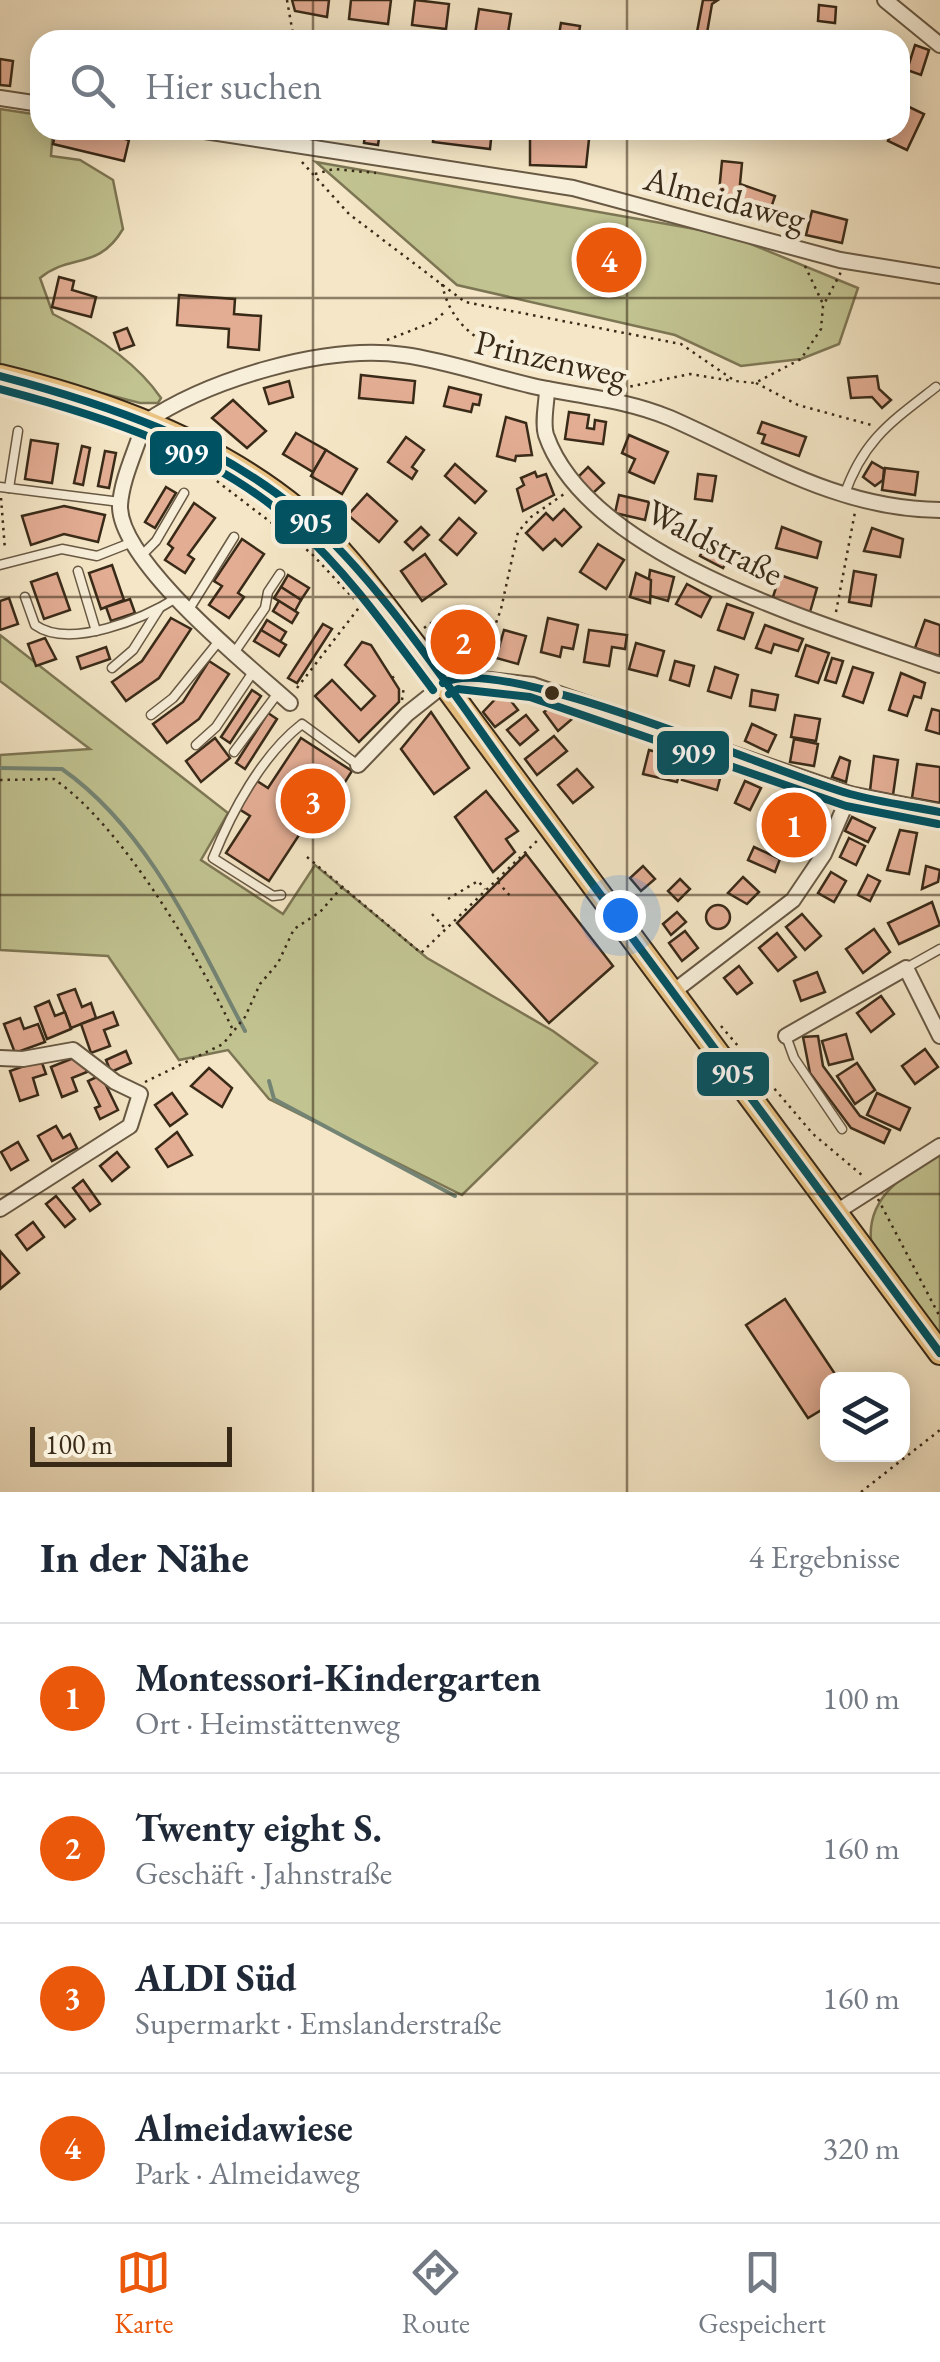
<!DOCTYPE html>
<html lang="de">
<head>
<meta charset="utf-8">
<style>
  body { margin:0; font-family:"EB Garamond",serif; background:#f2f2f3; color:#1f2937 }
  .controls { position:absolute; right:30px; bottom:30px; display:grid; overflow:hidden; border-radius:20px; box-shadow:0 5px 25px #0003 }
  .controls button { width:90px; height:90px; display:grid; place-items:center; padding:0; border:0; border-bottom:2px solid #e0e1e3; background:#fff; color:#1f2937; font:50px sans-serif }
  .scale { position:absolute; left:30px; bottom:25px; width:202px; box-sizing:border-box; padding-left:10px; border:5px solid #392a18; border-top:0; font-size:28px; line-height:35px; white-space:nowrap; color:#392a18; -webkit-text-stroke:8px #f8efda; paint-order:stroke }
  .you { position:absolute; left:620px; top:915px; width:35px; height:35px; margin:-25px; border:8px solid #fff; border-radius:50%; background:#1a73e8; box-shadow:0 0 0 15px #1a73e833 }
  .badge { display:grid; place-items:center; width:65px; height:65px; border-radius:50%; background:#ea580c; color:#fff; font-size:32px; font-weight:700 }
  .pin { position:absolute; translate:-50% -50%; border:5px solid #fff; box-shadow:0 2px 10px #0006 }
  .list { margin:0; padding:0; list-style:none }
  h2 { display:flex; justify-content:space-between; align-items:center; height:130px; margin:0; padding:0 40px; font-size:42px }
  h2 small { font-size:32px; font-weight:400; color:#747a83 }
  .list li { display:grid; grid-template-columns:65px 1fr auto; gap:30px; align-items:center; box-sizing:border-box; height:150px; padding:0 40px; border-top:2px solid #e0e1e3 }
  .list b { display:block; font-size:38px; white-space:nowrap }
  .list p { margin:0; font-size:32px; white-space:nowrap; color:#747a83 }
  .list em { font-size:32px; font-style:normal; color:#747a83 }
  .icon { flex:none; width:55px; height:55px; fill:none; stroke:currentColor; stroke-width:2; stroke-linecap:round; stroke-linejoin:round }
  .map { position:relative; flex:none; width:940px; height:1492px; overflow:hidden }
  .search { position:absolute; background:#fff; box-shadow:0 5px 25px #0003; left:30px; right:30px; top:30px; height:110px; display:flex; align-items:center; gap:25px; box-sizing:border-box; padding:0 35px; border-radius:30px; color:#747a83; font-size:38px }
  .sheet { height:730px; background:#fff }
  nav { display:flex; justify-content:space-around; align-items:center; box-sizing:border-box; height:140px; border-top:2px solid #e0e1e3; background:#fff; font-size:28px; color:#747a83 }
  nav a { display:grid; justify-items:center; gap:5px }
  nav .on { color:#ea580c }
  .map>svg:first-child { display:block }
  .green { fill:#c1c391; stroke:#7d7654; stroke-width:2.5 }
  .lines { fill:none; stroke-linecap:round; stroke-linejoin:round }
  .stream { stroke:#748474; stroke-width:4 }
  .building { fill:#e3ad94; stroke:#392a18; stroke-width:2.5 }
  .service-casing { stroke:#685944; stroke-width:11 }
  .minor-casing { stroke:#685944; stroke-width:18 }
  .primary-casing { stroke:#392a18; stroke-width:26 }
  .path { stroke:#392a18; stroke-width:2.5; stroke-dasharray:2.5 5; stroke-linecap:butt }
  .service { stroke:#f8efda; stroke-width:8 }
  .minor { stroke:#f8efda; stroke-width:14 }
  .primary { stroke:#eac383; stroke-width:22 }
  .bus-1-casing { stroke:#f8efda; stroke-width:15 }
  .bus-2-casing { stroke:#f8efda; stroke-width:15 }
  .bus-1 { stroke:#005262; stroke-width:8 }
  .bus-2 { stroke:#005262; stroke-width:8 }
  .grid { fill:none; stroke:#392a18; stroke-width:2.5; stroke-opacity:0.55 }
  .bus-dot { fill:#392a18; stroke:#f8efda; stroke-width:4 }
  .labels { text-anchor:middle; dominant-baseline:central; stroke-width:9; stroke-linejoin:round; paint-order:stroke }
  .street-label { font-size:35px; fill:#392a18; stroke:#f8efda }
  .line-badge { stroke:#f8efda; stroke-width:4 }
  .badge-label { font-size:28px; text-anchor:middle; font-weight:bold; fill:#fff }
</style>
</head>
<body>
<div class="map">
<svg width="940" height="1492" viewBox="0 0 940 1492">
  <rect width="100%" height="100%" fill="#f4e6c6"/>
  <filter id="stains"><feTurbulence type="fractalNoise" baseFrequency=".002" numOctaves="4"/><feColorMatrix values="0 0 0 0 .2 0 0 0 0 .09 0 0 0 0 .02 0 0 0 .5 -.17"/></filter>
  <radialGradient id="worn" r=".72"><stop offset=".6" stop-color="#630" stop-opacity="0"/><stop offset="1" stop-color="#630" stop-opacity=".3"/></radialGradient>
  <!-- green -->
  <g class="green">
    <path d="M0,109L40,115V130H53L51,156L80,160L113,180L123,229C98,271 70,253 40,278L53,314C93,334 136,361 161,398L158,403H140L0,367Z"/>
    <polygon points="316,162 729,235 858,288 839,344 801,359 741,366 675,335 457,285"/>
    <polygon points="0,635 228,813 201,860 283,914 315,865 427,958 553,1031 597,1063 462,1195 269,1099 228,1050 179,1060 108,956 0,950 0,755 90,749 0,681"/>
    <path d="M940,1154V1351L871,1240C867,1196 906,1173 940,1154Z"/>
  </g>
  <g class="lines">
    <!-- stream -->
    <g class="stream">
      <path d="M0,768L62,769C150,831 196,939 245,1031"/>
      <polyline points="269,1081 274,1099 455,1196"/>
    </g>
  </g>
  <!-- building -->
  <g class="building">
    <polygon points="292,0 329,0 327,17 295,11"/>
    <polygon points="351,0 391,0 388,24 349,19"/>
    <polygon points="415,0 449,4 446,29 412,25"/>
    <polygon points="703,0 718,0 712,4 707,33 697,32"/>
    <polygon points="819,5 836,7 835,23 818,21"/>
    <polygon points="479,9 511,14 507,39 475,34"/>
    <polygon points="561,23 580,26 578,40 558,40"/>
    <polygon points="915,45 929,50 921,75 907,70"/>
    <polygon points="0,59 13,61 10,86 0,85"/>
    <polygon points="905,105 924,114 907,150 888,141 893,130 900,130"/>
    <polygon points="56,130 88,130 129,140 124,161 53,144"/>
    <polygon points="340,130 391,130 380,131 378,145 364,143 365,134"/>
    <polygon points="434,130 492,130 490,149 433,142"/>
    <polygon points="530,130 565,135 566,130 590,130 586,167 530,165"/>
    <polygon points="722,161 742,163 740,184 775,196 767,220 718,203"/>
    <polygon points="812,211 847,220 842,243 806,235"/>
    <polygon points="59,277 74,281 72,290 96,297 91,317 52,307"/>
    <polygon points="179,295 235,299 234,314 261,316 259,350 228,347 229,329 177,325"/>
    <polygon points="127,328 134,345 120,350 114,333"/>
    <polygon points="361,375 415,381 413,403 359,398"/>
    <polygon points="877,376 879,389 891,400 882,408 872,397 851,398 848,378"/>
    <polygon points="289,381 293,397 269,404 264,388"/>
    <polygon points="449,387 481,395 479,405 473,404 471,412 444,406"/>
    <polygon points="233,400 266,431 247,448 212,418"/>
    <polygon points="569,412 589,415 587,428 594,429 595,420 606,422 603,444 565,439"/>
    <polygon points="506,417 526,423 532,455 516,456 515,461 497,456"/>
    <polygon points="762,422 806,437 799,456 762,443 765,435 758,433"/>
    <polygon points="296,433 326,450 313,472 283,454"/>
    <polygon points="629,435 668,452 654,483 629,472 635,459 622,453"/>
    <polygon points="406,437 424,450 412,467 417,471 412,479 388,462"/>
    <polygon points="31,440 58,444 52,483 25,479"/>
    <polygon points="82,446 90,448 83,485 74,483"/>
    <polygon points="326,450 357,469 342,494 311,476"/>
    <polygon points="105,451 116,453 109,488 98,486"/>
    <polygon points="872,462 884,469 883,480 875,486 863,477"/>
    <polygon points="455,464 486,491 475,503 445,476"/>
    <polygon points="588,467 604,483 593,493 578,477"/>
    <polygon points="885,468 918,472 915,495 882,490"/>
    <polygon points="535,472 537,477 546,474 554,495 523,511 517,489 524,485 521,478"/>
    <polygon points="698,474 716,476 712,501 695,499"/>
    <polygon points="166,487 176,493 155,528 145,522"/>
    <polygon points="367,494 397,521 379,542 348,515"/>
    <polygon points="619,495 649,502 645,520 615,513"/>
    <polygon points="194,503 215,518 188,555 194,559 185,573 165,560 173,548 168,544"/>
    <polygon points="64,506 105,515 98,542 64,534 31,545 22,516"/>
    <polygon points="564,509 581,527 562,546 555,539 543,550 526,533 546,513 553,520"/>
    <polygon points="459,518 476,533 457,555 440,540"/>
    <polygon points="421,527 429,535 413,550 405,542"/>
    <polygon points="782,527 821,542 817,558 776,548"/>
    <polygon points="872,528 903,539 900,557 864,551"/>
    <polygon points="242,539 264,554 238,593 244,597 229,618 209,605 222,586 214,581"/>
    <polygon points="706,543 730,555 723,568 700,556"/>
    <polygon points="598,544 624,560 606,589 580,572"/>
    <polygon points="425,554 446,584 422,601 401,571"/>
    <polygon points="112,565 124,600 101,609 89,573"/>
    <polygon points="650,570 674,577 668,601 647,595"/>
    <polygon points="854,571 876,575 871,606 849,602"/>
    <polygon points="57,573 70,610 44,619 31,582"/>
    <polygon points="636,573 651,580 650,603 630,597"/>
    <polygon points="288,575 309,588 301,600 281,587"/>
    <polygon points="780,575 817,588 810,612 772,600"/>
    <polygon points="687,584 711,597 701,617 676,604"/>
    <polygon points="281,587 301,600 295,611 274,598"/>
    <polygon points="9,598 18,624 0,630 0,601"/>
    <polygon points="130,599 135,613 111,621 106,607"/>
    <polygon points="279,601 298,613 292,623 273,611"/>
    <polygon points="727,604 753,613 744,639 718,630"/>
    <polygon points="461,607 482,636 463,649 443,620"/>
    <polygon points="171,618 191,629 159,678 126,701 112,682 142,661"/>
    <polygon points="548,618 578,625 573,649 562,647 560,657 541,652"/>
    <polygon points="267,620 286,632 280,642 261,630"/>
    <polygon points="925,620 940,625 940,656 915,648"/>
    <polygon points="323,624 332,629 297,683 288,678"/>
    <polygon points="765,625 803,639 798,651 774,644 771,653 756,648"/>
    <polygon points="261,630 286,645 279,656 254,641"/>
    <polygon points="504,630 526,636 518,664 496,658"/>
    <polygon points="589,630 627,635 625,649 612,647 609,666 584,662"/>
    <polygon points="45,638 56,659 36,666 28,644"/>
    <polygon points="362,642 371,645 399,689 399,702 359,742 315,696 332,680 361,710 375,696 345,665"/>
    <polygon points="636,643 664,651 657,676 629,669"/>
    <polygon points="806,645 829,653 818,683 796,676"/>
    <polygon points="106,647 110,659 81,669 77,657"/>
    <polygon points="832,658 843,661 836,683 825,680"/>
    <polygon points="209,661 229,674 199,719 167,743 153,724 183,702"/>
    <polygon points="675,661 694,666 689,686 670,680"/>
    <polygon points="715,667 738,675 731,698 708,691"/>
    <polygon points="853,667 873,673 863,703 843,696"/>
    <polygon points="901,673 925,683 921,698 914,696 907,716 889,710"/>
    <polygon points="252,690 261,696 230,743 221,737"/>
    <polygon points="752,690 778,695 775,710 750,706"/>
    <polygon points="503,691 518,710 495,727 483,712"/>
    <polygon points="558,701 572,719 558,731 544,712"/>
    <polygon points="932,709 940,711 940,734 926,730"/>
    <polygon points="431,712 469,768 434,794 401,749"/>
    <polygon points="268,713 277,719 245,769 236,763"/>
    <polygon points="526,715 538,730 520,745 507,730"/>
    <polygon points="795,715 820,719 816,741 791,737"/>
    <polygon points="752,724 776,735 768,752 745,741"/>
    <polygon points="554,736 567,751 537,775 525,759"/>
    <polygon points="215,738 230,758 201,782 186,761"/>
    <polygon points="301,738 352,771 324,815 316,809 269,881 226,853 250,816 239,809 257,781 268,788"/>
    <polygon points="794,739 818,744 814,766 790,762"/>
    <polygon points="649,750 683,759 677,782 643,774"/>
    <polygon points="874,756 898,760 893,795 870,791"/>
    <polygon points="688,757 723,767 717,790 682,780"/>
    <polygon points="840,757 850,761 846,782 832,777"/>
    <polygon points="917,764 940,767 940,803 912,798"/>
    <polygon points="577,769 593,787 573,803 558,785"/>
    <polygon points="745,781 761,788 750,810 735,803"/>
    <polygon points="486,791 518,831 506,839 515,852 493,872 455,817"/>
    <polygon points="791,806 810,814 798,844 779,836"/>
    <polygon points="852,817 875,828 868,842 845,831"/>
    <polygon points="900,830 917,833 909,874 887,870"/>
    <polygon points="849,838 865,846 856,865 840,857"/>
    <polygon points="754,847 780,859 775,872 748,860"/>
    <polygon points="526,854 613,966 549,1023 457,923"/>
    <polygon points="643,866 655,879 641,891 630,878"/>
    <polygon points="926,866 940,870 938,882 922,889"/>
    <polygon points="831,872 846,881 834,902 818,893"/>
    <polygon points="868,875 880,881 870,901 858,895"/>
    <polygon points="743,877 759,892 747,904 728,893"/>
    <polygon points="680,879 690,889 678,901 668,891"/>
    <polygon points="932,902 940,925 899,944 888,923"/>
    <circle cx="718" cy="917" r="12"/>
    <polygon points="677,912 686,922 671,935 663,924"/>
    <polygon points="802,914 821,936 805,950 786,927"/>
    <polygon points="874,929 890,952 863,973 846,949"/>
    <polygon points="685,931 698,948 682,961 669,943"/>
    <polygon points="777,933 796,957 778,971 759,948"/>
    <polygon points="739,966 752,983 737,994 724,978"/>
    <polygon points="817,972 825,992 801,1001 794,981"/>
    <polygon points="75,989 82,1007 91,1003 96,1018 71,1028 58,995"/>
    <polygon points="881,996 894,1014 871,1032 857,1013"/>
    <polygon points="49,1001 55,1016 65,1012 71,1029 47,1039 35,1007"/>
    <polygon points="113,1012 118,1025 104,1030 110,1046 91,1053 81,1024"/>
    <polygon points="20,1018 24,1029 38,1024 45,1042 15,1053 4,1024"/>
    <polygon points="846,1034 853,1059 829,1065 822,1041"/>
    <polygon points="818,1036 823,1066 860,1116 890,1130 884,1143 851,1128 810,1073 803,1037"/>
    <polygon points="925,1049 938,1067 915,1084 902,1066"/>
    <polygon points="126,1051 131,1063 111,1072 106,1060"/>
    <polygon points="81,1055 87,1072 72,1078 77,1091 62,1097 51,1067"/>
    <polygon points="41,1060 46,1074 33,1078 38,1095 20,1101 10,1071"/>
    <polygon points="857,1063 875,1090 855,1104 837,1076"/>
    <polygon points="209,1068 232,1088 222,1107 191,1086"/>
    <polygon points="101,1075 118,1110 100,1119 95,1108 100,1106 88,1081"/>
    <polygon points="172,1093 187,1114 170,1126 155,1105"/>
    <polygon points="877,1093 910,1108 900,1130 867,1115"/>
    <polygon points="56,1126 63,1138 70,1134 77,1148 52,1161 38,1136"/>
    <polygon points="177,1132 192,1155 168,1167 156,1149"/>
    <polygon points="18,1142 28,1160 11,1170 1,1152"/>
    <polygon points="117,1152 129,1167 112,1181 100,1166"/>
    <polygon points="83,1180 100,1204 90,1211 73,1188"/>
    <polygon points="56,1196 75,1219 65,1227 46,1204"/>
    <polygon points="33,1222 44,1237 27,1250 16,1235"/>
    <polygon points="0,1251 19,1273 0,1289"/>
    <polygon points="785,1299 839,1380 828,1380 828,1406 808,1418 746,1325"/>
  </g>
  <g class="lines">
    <!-- service casing -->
    <g class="service-casing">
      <g id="service">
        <polyline points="0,487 120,502"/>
        <polyline points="9,488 18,431"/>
        <path d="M844,496C863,440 891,422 936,387"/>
        <polyline points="141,556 156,541 184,493"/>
        <polyline points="0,565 62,549 97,556 130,543"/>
        <polyline points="78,571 96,631"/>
        <path d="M25,597L35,625C70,650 145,618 178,597"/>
        <polyline points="188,611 234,537"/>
        <polyline points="234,653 265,608 268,592 280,574"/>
        <polyline points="112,668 133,650 159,609"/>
        <polyline points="151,715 173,698 219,641"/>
        <polyline points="196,745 216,727 253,672"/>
        <polyline points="234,752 278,693"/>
        <path d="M281,895L273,896L213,858C232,811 262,755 302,724L358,765"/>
        <polyline points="906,968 940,949"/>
        <polyline points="786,1036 794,1058 842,1129"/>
      </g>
    </g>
    <!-- minor casing -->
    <g class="minor-casing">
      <g id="minor">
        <polyline points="885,0 940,45"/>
        <polyline points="0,98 40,104"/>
        <polyline points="198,130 573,188 840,260 940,276"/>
        <path d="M547,389C547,402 542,422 546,435C589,559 827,625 940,665"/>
        <path d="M290,703C249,666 118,561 120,505C122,477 137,449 144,423C209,379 326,344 404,355C448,361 492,377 537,387C581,396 627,400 670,418C761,458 837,509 940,510"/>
        <polyline points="358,765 407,714 455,676 533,685 850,794 940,812"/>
        <polyline points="673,992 793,900 824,854 850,794"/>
        <polyline points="786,1036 906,968 940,1036"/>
        <polyline points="0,1058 23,1059 73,1050 115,1082 140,1094 130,1126 0,1209"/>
        <polyline points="838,1211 940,1146"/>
      </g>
    </g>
    <!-- primary casing -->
    <g class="primary-casing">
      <path id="primary" d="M0,376C103,401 216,442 299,511C348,552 385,608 424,657L940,1353"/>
    </g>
    <!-- path -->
    <g class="path">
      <polyline points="287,0 294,40"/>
      <polyline points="140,130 188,138"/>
      <polyline points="302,162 349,214 465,302 681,344 735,381 755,383 801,359 821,329 823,306 841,272"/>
      <polyline points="315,174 334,169 376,173"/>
      <polyline points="805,266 823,304"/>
      <path d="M442,284C453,336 494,348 539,369"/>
      <polyline points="387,340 433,322 446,311"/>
      <polyline points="540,369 562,376"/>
      <polyline points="756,383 798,405 875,426"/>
      <polyline points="623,388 690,374 733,381"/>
      <polyline points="205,472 311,553 354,599"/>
      <polyline points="1,498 5,550"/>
      <polyline points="836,612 855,512"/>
      <polyline points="424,628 453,608 455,611"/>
      <polyline points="481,665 501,609 518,532 531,517 567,492"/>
      <polyline points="392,678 396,675"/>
      <polyline points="297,688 361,605"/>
      <polyline points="402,700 404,686"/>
      <path d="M0,780L54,779C123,827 197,954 233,1030"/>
      <polyline points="307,857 421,953 539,839"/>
      <polyline points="498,882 510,896"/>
      <polyline points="448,899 478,881 485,889"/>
      <polyline points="432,914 445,928"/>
      <polyline points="721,1026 813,1134 863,1176"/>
      <polyline points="145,1082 223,1044 245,1017 260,984 278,963 294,929 320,912 342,887"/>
      <polyline points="878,1199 940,1317"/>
      <polyline points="861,1492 940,1430"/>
    </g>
    <!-- service -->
    <use href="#service" class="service"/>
    <!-- minor -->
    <use href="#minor" class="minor"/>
    <!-- primary -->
    <use href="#primary" class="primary"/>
    <!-- bus-1 casing -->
    <g class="bus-1-casing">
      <g id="bus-1">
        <path d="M0,376C106,404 215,440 300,512C384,583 464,711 531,801C667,985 804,1169 940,1353"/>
        <path d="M443,683C498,651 777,774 850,794C879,802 910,806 940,812"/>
      </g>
    </g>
    <!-- bus-2 casing -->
    <g class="bus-2-casing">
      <g id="bus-2">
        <path d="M0,389C103,416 216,452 296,526C349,574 390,633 433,690"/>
        <polyline points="449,694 458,689 530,697 846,806 938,824"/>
      </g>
    </g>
    <!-- bus-1 -->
    <use href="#bus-1" class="bus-1"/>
    <!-- bus-2 -->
    <use href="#bus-2" class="bus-2"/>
  </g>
  <!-- grid -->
  <path class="grid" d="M313,0V40M627,0V40M313,130V1492M627,130V1492M0,298H940M0,597H940M0,895H940M0,1194H940"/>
  <!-- markers -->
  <circle class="bus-dot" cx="552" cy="693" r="9"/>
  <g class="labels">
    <!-- street labels -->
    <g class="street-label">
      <text transform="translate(725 198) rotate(15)">Almeidaweg</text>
      <text transform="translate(551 358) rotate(13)">Prinzenweg</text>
      <text transform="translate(715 542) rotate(27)">Waldstraße</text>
    </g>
  </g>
  <g class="line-badge">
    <rect x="148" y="429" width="76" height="48" rx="10" fill="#005262"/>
    <rect x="273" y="498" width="76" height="48" rx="10" fill="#005262"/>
    <rect x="655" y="729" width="76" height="48" rx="10" fill="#005262"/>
    <rect x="695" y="1050" width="76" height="48" rx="10" fill="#005262"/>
  </g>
  <g class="badge-label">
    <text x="186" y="463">909</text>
    <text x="311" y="532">905</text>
    <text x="693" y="763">909</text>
    <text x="733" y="1083">905</text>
  </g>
  <rect width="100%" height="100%" filter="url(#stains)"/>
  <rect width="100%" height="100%" fill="url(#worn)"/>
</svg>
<div class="controls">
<button><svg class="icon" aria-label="layers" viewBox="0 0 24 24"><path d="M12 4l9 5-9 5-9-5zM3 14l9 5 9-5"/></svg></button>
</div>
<div class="scale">100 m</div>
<div class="you"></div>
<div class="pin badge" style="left:794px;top:825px">1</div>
<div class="pin badge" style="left:463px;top:642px">2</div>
<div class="pin badge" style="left:313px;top:801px">3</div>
<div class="pin badge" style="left:609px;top:260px">4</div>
<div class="search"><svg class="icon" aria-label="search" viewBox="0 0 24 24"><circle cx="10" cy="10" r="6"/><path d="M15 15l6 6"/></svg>Hier suchen</div>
</div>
<section class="sheet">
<h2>In der Nähe<small>4 Ergebnisse</small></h2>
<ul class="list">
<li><span class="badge">1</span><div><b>Montessori-Kindergarten</b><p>Ort · Heimstättenweg</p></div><em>100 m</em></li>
<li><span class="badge">2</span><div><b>Twenty eight S.</b><p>Geschäft · Jahnstraße</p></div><em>160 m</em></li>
<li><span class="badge">3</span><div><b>ALDI Süd</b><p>Supermarkt · Emslanderstraße</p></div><em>160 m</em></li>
<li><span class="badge">4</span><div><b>Almeidawiese</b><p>Park · Almeidaweg</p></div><em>320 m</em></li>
</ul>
</section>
<nav>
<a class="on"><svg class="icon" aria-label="map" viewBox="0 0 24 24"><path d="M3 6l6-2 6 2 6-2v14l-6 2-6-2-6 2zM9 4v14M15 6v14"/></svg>Karte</a>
<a><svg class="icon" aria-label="directions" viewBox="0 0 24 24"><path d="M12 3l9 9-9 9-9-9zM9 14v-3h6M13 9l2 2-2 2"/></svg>Route</a>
<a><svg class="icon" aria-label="saved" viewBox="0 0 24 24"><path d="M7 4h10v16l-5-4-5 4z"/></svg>Gespeichert</a>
</nav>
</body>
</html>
